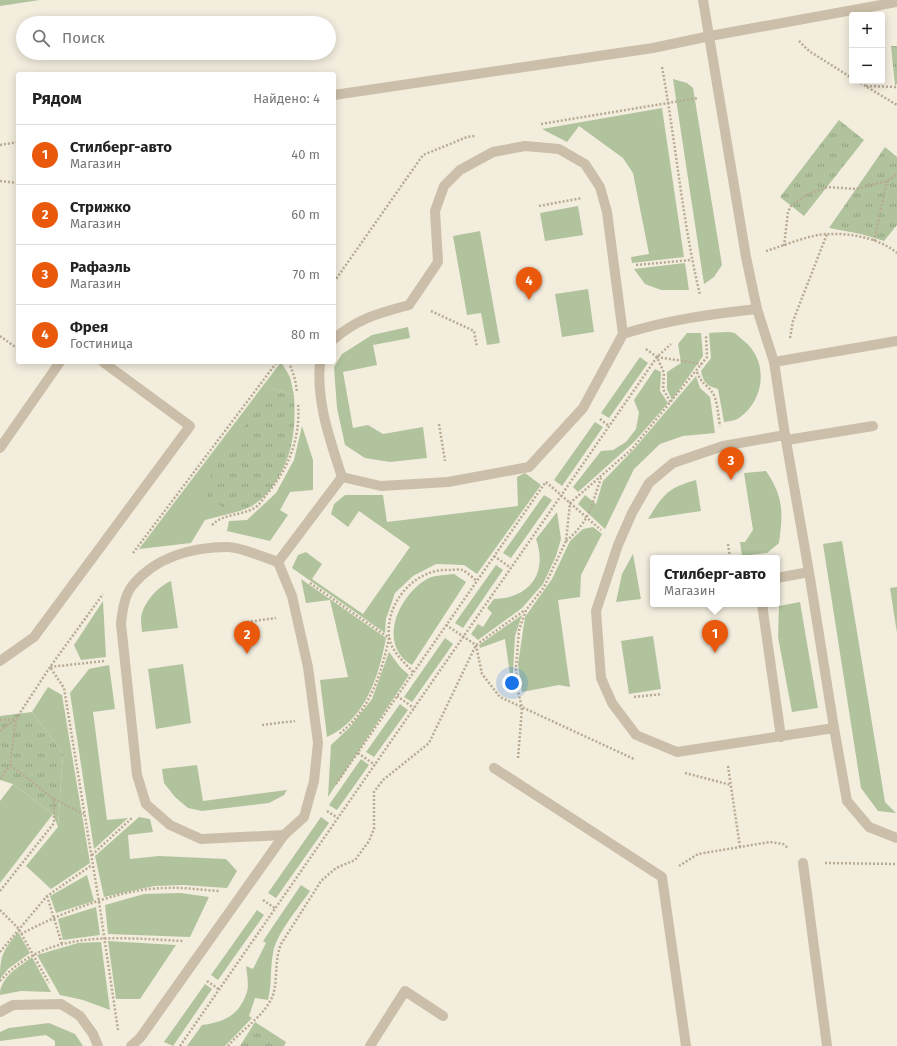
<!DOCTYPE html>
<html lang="ru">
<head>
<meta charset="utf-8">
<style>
  body { margin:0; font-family:"Fira Sans",sans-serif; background:#f2f2f2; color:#222 }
  .controls { position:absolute; right:12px; top:12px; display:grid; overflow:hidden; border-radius:4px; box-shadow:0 2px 10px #0003 }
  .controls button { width:36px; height:36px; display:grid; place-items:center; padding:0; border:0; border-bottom:1px solid #e0e0e0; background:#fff; color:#222; font:20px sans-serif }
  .you { position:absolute; left:512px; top:683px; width:14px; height:14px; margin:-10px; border:3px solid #fff; border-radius:50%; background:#1a73e8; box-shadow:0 0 0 6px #1a73e833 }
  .badge { display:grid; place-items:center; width:26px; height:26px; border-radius:50%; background:#ea580c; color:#fff; font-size:13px; font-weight:700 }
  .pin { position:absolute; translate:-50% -33px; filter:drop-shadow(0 1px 2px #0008) }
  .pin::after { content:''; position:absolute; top:21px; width:14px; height:12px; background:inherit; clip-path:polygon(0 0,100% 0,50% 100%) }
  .popup { position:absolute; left:650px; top:555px; width:130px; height:52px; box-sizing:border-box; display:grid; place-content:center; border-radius:4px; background:#fff; filter:drop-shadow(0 1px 3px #0005); font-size:13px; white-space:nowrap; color:#767676 }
  .popup b { font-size:15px; color:#222 }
  .popup::after { content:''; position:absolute; left:50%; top:100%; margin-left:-8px; border:8px solid transparent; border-top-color:#fff }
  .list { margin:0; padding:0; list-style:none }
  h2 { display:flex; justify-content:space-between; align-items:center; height:52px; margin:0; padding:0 16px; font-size:17px }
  h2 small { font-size:13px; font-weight:400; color:#767676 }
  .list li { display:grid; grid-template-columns:26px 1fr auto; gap:12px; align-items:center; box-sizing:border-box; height:60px; padding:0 16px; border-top:1px solid #e0e0e0 }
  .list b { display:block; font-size:15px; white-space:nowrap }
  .list p { margin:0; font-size:13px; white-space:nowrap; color:#767676 }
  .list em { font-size:13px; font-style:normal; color:#767676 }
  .icon { flex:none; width:22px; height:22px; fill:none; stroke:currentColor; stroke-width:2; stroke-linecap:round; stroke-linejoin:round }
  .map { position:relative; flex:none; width:897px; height:1046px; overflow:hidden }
  .search { position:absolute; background:#fff; box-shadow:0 2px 10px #0003; left:16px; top:16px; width:320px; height:44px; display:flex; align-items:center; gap:10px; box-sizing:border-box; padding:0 14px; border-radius:22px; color:#767676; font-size:15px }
  .panel { position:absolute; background:#fff; box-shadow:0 2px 10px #0003; left:16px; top:72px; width:320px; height:292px; border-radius:4px }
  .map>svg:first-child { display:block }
  .green { fill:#b0c39d }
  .park { fill:url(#park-tufts) }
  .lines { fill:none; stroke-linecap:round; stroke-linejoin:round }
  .path { stroke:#b8aa93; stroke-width:2.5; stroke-dasharray:2 2; stroke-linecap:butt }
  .minor { stroke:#ccbfa9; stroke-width:10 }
</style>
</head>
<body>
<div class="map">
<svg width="897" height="1046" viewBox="0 0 897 1046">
  <defs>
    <pattern id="park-tufts" width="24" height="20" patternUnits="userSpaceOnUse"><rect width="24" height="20" fill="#b0c39d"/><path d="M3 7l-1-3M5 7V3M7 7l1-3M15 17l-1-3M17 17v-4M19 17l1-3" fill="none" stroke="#909f80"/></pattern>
  </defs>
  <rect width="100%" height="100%" fill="#f3edde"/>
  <!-- green -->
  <g class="green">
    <polygon points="0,0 40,0 0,6"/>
    <polygon points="673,79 687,83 693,88 722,265 714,277 704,284"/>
    <polygon points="662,108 684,257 632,263 631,257 649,254 633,173 623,158 579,126 567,142 542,129"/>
    <polygon points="578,206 583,235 545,241 540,213"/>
    <polygon points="480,231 500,343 487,345 481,313 467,315 453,236"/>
    <polygon points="685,263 689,290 661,290 645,284 634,269"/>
    <polygon points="588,289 594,332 562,337 555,294"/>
    <polygon points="408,327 410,338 373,345 377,365 343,372 353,428 368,425 383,434 423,427 427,458 390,462 365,458 345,445 337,408 334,367 342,354 372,335"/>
    <polygon points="687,333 701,333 703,356 672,400 667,389 667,372 681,363 678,344"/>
    <path d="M709,333C716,333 727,331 734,333C737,334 741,339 744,341C769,361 765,400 739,418C735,421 729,421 724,422L718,389C707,386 703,382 701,371L711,358Z"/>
    <polygon points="640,357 648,363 609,418 601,413"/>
    <polygon points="281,362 290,377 294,395 271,388 235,509 255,505 240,511 205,520 191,543 139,549"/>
    <polygon points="655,369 661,372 660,391 668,403 635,441 578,492 573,487 601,451 613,450 626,442 636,429 639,413 634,400"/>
    <polygon points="696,376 700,388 710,397 715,433 683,436 660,444 634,469 605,529 578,504 585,495 596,504 603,481 635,448"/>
    <polygon points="595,422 603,427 562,486 554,480"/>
    <polygon points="302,426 313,460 313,490 290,492 280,510 288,515 270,541 227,531 229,521 247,520 276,493 294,460"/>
    <path d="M766,471C784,497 783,514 779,543L767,553L742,556L740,542H745L753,530L744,473Z"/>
    <polygon points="525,473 541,485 477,574 464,565 436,564 413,576 395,593 386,619 385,633 292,568 298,555 306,552 322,564 312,579 363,614 410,547 359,511 348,527 331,514 334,504 345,495 383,495 387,522 518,506 517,477"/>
    <path d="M696,480L701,511L648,519C663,495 667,488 696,480Z"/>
    <polygon points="544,495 552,500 511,558 503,553"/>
    <path d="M557,512L561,539L556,556L543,584L522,608L478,640L471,634L478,624L483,627L492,613L487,608L494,599C530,598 548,573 536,539Z"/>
    <polygon points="593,527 602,534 581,575 580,597 558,600 570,687 559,685 522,692 518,664 525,617 552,579 570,541 583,529"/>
    <polygon points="842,541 885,802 896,813 878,811 861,788 823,544"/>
    <polygon points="633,554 641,599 616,602 622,574"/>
    <polygon points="496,565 503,570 463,628 455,623"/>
    <path d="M454,574L466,582L412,665C377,644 398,596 427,579C433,575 446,575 454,574Z"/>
    <path d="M301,579L386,638C379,676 365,720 327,737L320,680L348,677L330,600L306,603Z"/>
    <path d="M171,581L178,628L142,632C142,628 141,624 141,620C141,605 158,586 171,581Z"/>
    <polygon points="897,587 897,633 890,588"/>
    <polygon points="103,601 106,657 81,660 74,645"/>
    <polygon points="800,602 818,708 792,712 778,637 779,606"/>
    <polygon points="522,615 515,636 512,689 505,639 480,648 479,645"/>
    <polygon points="653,636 661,689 629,694 621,641"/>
    <polygon points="445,638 453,644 412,702 404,697"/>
    <polygon points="389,652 400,667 409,675 328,797 331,745 349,728 372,699"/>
    <polygon points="183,664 191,723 156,729 148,669"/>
    <polygon points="109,665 115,709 93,712 107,820 128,818 94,849 70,693 89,669"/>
    <polygon points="48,687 62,695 90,863 51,889 26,866 58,827 63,753 32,712"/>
    <polygon points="400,704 408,710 374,757 366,752"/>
    <polygon points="361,759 369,765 337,810 329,805"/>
    <polygon points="197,765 203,801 287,790 284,795 269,803 202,811 188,808 175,797 164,783 162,769"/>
    <polygon points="13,784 53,814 0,883 0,801"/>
    <polygon points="139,817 150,819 153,832 128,835 130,859 159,856 226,859 237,871 227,888 183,885 154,886 104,897 95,856"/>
    <polygon points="321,817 329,823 276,898 268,893"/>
    <polygon points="87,875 94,901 56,913 50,896"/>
    <path d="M301,885L310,891C298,909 277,932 273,953C270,969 272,984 268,1000L255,998L249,1016L252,1018L225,1046H187L202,1025C224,1022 239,1016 247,992C249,985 247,974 246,966L253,969L266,943L263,941Z"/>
    <polygon points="181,893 209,897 190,937 108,934 105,905 144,894"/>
    <polygon points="96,907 100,935 63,940 58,919"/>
    <polygon points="257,910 264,915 218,980 211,975"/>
    <path d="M18,932L30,953L8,969L0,979C0,955 3,951 18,932Z"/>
    <polygon points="108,941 176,945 140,999 116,999"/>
    <polygon points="101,942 110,1010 83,1000 60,995 37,955 78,943"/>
    <path d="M32,957L51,992L21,991L0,995C0,977 19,967 32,957Z"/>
    <polygon points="205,984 212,989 173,1046 164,1042"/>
    <polygon points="49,1023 75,1034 83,1046 55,1046 55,1041 46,1035 0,1041 0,1032 9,1028"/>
  </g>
  <!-- park -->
  <g class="park">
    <polygon points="891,46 897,46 897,84 895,85"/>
    <polygon points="839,120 864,140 804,216 780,197"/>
    <polygon points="885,147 897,157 897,225 884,241 861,234 829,228"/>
    <path d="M271,388L294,395C295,414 295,432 290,450C282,478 257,521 223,507C215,504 207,495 201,490Z"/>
    <polygon points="32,712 63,753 58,827 53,814 13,784 0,780 0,716"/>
    <polygon points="255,1022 286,1042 284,1046 240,1046"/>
  </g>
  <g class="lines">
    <!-- path -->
    <g class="path">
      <polyline points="799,41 809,51 852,78"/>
      <path d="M662,67C676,143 682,220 700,295"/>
      <polyline points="857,81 897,105"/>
      <polyline points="866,86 897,87"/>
      <polyline points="541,124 698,98"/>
      <polyline points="0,145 18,142"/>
      <polyline points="0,181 18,183"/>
      <polyline points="539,206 582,198"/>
      <polyline points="874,241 887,181"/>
      <polyline points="784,246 788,212 791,206 806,195 827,187 856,189 887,181 897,174"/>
      <path d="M766,251C783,246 811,234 828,234C851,233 879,238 897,253"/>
      <polyline points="636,265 691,260"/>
      <polyline points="334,282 423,155 467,137 475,136"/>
      <polyline points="431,311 474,331 477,347"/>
      <polyline points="0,336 18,349"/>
      <polyline points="790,338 793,321 827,234"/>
      <polyline points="646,349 657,357 664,373 663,389 671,403"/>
      <polyline points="657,357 702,364"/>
      <polyline points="289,362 295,379 297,392"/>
      <path d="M697,372C702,385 705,382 712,392C718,400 718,416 720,426"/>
      <polyline points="600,419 609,426"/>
      <polyline points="439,424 445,461"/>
      <polyline points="546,482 601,530"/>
      <path d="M212,525C224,513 242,516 256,507C260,504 263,499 266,495C288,470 301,438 298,403"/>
      <path d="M566,541C590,521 591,506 601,478"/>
      <polyline points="728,544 730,558"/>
      <polyline points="133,553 277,362"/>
      <polyline points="494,556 511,568"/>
      <path d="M310,583L389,638C381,675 370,710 339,734"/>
      <polyline points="247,622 276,618"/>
      <polyline points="446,625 476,645 482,674 500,697 634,759"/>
      <polyline points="104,661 50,667 64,688 99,902 118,1030"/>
      <path d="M413,672C404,662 391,651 389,637C385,603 415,568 449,570C453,570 458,569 462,570C467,572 473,578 477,581"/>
      <polyline points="397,696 414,708"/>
      <polyline points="634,697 662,694"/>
      <polyline points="0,720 16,719 50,667 103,594"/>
      <polyline points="262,725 295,721"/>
      <polyline points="0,731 16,719"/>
      <polyline points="358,753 375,765"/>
      <polyline points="518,758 522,708 517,687 516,668 519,630 526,610 544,587 566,541 570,503 632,449 707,357 706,336"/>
      <polyline points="728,766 740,847"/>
      <polyline points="685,773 731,785"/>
      <polyline points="0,779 10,765 16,719"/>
      <polyline points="336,784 545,483"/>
      <polyline points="54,799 84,814"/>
      <polyline points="327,811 338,818"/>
      <polyline points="92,855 132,818"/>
      <polyline points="825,863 897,864"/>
      <polyline points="679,866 698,854 770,842 783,844 788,848"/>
      <polyline points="0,891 54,823 54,799 10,765"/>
      <polyline points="47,896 62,944"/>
      <polyline points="263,900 276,909"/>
      <polyline points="0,910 18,928 49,983"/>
      <path d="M21,934C61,913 121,888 166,888C184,887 201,890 219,891"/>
      <polyline points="0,952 47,896 92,865"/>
      <path d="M0,981C48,928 118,938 183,941"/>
      <polyline points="207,981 220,990"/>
      <polyline points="180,1046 657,357 671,344"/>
      <path d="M228,1046C242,1029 265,1016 273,995C278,980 274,961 281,944L321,881L336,868L355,860L369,841L374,829V792L383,780L429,743L476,645L525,610"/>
    </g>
    <!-- minor -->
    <g class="minor">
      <polyline points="703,0 746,257 757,309 774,362 785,435"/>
      <polyline points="334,95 653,48 710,36 897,2"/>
      <path d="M623,334C667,320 711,314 757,309"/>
      <path d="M334,339C358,318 380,313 409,305L438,262L435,211L444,186L460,170L493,152L525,146L559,149L585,164L600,187L607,212L623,334L583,408L529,467L448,482L381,486L342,477"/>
      <path d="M320,362C316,402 330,440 342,477"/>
      <polyline points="774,362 897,341"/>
      <polyline points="787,440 873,426"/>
      <polyline points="0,448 60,362"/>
      <path d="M278,562C266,558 240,547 228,547C192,547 155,557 132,586C124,596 122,612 121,624L137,775L146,804L170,825L201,839L284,835"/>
      <polyline points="278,562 342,477"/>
      <polyline points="777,578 809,572 785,435 723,446 673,463 649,483 632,513 618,545 596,611 601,678 612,703 636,735 677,752 834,728 809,572"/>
      <polyline points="762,604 781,737"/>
      <polyline points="0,661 34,637 190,426 103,362"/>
      <polyline points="834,728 847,801 869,827 897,838"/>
      <polyline points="494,768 662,877 686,1046"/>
      <polyline points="803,863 827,1046"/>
      <polyline points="0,1012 13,1005 61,1004 80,1016 93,1034 98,1046"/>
      <polyline points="131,1046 140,1038 284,835 304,817 314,781 318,743 308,667 292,596 278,562"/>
      <polyline points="370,1046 405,991 443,1016"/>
    </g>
  </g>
</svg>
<div class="controls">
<button>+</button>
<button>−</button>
</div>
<div class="you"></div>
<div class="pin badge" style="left:715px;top:653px">1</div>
<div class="popup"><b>Стилберг-авто</b>Магазин</div>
<div class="pin badge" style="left:247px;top:654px">2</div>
<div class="pin badge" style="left:731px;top:480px">3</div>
<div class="pin badge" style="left:529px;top:300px">4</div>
<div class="search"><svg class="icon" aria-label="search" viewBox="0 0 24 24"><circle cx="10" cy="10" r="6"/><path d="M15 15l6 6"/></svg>Поиск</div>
<section class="panel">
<h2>Рядом<small>Найдено: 4</small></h2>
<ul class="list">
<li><span class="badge">1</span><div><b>Стилберг-авто</b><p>Магазин</p></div><em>40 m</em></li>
<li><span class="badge">2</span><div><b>Стрижко</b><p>Магазин</p></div><em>60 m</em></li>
<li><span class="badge">3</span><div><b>Рафаэль</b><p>Магазин</p></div><em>70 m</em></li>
<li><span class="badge">4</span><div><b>Фрея</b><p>Гостиница</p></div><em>80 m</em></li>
</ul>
</section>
</div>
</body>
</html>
